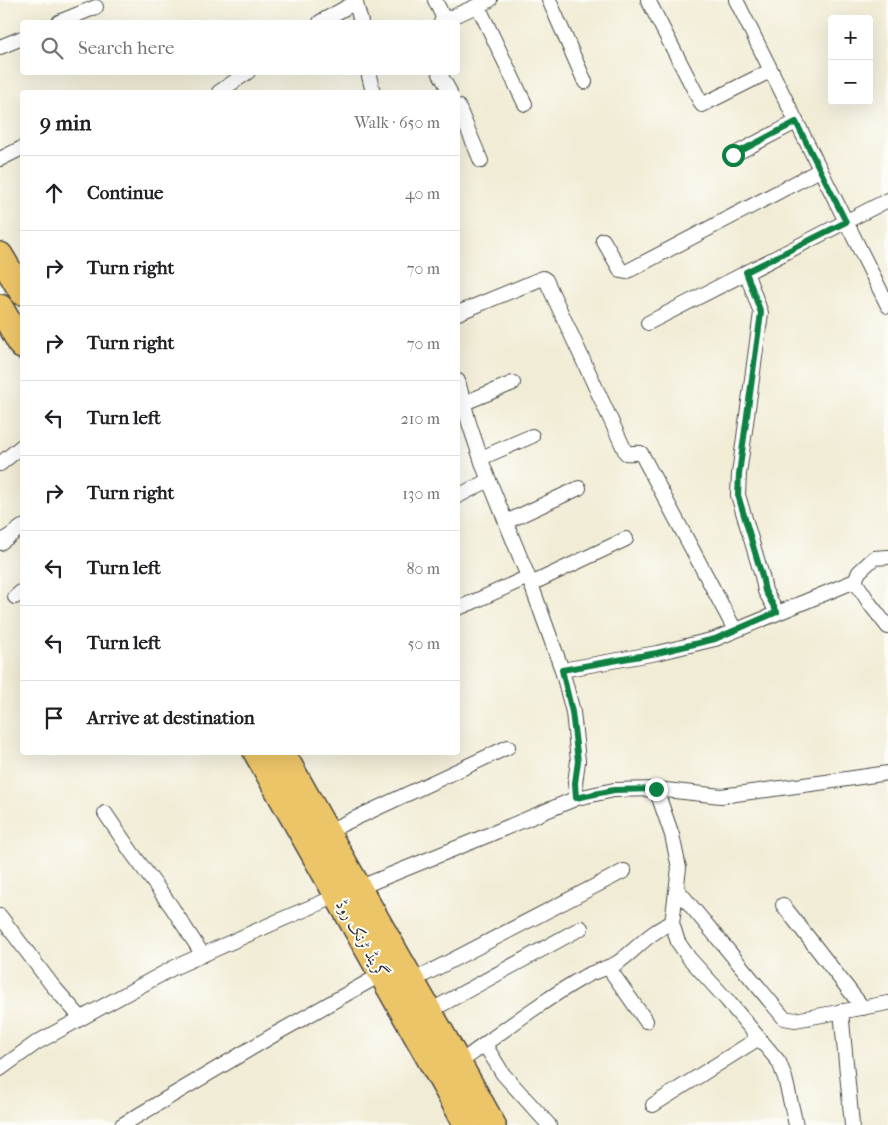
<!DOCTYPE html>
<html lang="en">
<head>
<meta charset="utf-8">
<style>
  body { margin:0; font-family:"IM FELL French Canon",Amiri,serif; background:#f2f2f2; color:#202124 }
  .controls { position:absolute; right:15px; top:15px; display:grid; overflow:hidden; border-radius:5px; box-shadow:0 5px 20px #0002 }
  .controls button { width:45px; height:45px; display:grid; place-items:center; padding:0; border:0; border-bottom:1px solid #e0e0e0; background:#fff; color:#202124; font:25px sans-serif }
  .stop { position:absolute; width:15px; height:15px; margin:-11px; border:4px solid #0b8043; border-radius:50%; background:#fff }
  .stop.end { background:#0b8043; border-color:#fff; box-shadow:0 1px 5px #0008 }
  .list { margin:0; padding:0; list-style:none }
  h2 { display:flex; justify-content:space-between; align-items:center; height:65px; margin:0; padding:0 20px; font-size:21px }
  h2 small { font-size:16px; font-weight:400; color:#757577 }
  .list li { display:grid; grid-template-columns:32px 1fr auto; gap:15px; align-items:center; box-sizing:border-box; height:75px; padding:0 20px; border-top:1px solid #e0e0e0 }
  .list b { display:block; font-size:19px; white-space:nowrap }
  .list em { font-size:16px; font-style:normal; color:#757577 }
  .icon { flex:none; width:28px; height:28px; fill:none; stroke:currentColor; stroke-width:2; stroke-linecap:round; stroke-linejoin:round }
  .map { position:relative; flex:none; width:888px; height:1125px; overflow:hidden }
  .search { position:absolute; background:#fff; box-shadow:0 5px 20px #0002; left:20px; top:20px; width:440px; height:55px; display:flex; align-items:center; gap:12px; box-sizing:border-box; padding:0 18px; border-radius:5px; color:#757577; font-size:19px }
  .panel { position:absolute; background:#fff; box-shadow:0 5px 20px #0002; left:20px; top:90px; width:440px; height:665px; border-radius:5px }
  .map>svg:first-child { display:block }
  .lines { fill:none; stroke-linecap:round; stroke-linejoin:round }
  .street-casing { stroke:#494844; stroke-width:16 }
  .highway-casing { stroke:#494844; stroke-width:28 }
  .street { stroke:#fff; stroke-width:14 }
  .highway { stroke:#edc569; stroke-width:25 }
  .route { stroke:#0b8043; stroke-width:6 }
  .labels { text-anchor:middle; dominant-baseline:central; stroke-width:4; stroke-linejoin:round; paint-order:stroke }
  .street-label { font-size:16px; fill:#2b2b2b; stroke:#fdfcf7 }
</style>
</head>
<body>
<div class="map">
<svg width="888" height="1125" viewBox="0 0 888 1125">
  <rect width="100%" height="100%" fill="#fdfcf7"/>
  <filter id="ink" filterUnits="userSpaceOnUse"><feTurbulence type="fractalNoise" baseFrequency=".02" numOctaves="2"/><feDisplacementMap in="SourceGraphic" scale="10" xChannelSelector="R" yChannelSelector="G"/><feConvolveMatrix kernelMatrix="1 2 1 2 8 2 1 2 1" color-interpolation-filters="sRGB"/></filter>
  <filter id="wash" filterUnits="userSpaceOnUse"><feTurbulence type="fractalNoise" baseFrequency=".0096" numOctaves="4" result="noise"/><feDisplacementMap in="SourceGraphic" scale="20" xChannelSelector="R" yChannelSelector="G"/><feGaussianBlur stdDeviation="1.12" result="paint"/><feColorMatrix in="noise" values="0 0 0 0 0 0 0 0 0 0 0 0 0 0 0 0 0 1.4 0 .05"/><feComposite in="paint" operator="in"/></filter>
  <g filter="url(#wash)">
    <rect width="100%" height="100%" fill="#f1ecd5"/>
  </g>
  <g filter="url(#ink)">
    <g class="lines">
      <!-- street casing -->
      <g class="street-casing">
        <g id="street">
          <polyline points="355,0 361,22"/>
          <polyline points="435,0 445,21"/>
          <polyline points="549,0 585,82"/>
          <polyline points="648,0 702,105 770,71"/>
          <polyline points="736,0 888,306"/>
          <polyline points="478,6 525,104"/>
          <polyline points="59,22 96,7"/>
          <polyline points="320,22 356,2"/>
          <polyline points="441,22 490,0"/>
          <polyline points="0,47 22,38"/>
          <polyline points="368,72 373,92"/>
          <polyline points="439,72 450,92"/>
          <polyline points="219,92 248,72"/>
          <polyline points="458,106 481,161"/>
          <polyline points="733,155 796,122"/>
          <polyline points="0,159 22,148"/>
          <polyline points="603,240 621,271 626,272 820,170"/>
          <polyline points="746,272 761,313 739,474 738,495 762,576 765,591 777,612"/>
          <path d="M458,313L543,278L546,280L626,453C632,454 636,452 641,453L735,630"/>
          <polyline points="648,323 888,200"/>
          <polyline points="458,381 469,423 484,468 531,584 562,670 573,712 578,761 575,783 577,798"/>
          <polyline points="464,403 513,383"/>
          <polyline points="481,458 532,436"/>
          <polyline points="0,464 22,446"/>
          <polyline points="458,496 489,480"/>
          <polyline points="506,522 579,488"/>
          <polyline points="0,543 22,527"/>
          <polyline points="888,557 874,558 859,572 855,581 870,604 888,627"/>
          <polyline points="531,584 626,539"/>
          <polyline points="15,597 22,591"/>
          <polyline points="458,608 473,602 528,577"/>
          <polyline points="562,670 657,653 715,639 855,581"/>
          <polyline points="656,789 672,835 679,868 672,923 678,942 689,958 727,1000 779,1062 785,1078 796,1125"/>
          <polyline points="105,813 132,853 171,906 203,955"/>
          <polyline points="326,832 508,747"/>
          <polyline points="358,888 486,836 577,798 614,790 656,789 721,796 826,782 888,773"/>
          <polyline points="677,889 784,1018 795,1020 888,1003"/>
          <polyline points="783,905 863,1008"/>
          <polyline points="0,916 52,985 81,1018"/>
          <polyline points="608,967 646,1021"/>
          <polyline points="412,981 624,871"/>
          <polyline points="430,1011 581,928"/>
          <polyline points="841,1011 852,1125"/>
          <polyline points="485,1045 503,1074 549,1125"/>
          <path d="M459,1063C499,1034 539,1003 582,978C592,971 606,970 617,963C636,950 650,931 672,923"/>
          <polyline points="0,1069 36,1043 173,968 285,918 337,896"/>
          <polyline points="653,1105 759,1038"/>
          <polyline points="122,1125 277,1033 382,974"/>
        </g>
      </g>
      <!-- highway casing -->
      <g class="highway-casing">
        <g id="highway">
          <polyline points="0,255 22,292"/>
          <polyline points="0,307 22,346"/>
          <polyline points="256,752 467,1125"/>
          <path d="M282,752C351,877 424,1000 493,1125"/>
        </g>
      </g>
      <!-- street -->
      <use href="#street" class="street"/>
      <!-- highway -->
      <use href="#highway" class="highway"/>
    </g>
  </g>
  <g class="lines" filter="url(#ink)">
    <!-- route -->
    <polyline class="route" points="656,789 614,790 576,798 575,783 578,761 572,712 562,670 657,653 715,639 777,612 765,591 762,576 738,495 739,474 761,313 746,272 846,222 796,122 733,155"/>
  </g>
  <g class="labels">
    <!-- street labels -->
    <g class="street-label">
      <text transform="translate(362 939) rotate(60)">گرینڈ ٹرنک روڈ</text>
    </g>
  </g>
</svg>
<div class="controls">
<button>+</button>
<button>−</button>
</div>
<div class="stop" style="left:733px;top:155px"></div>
<div class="stop end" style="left:656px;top:789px"></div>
<div class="search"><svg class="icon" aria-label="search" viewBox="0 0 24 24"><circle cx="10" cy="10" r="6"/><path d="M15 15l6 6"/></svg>Search here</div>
<section class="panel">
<h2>9 min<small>Walk · 650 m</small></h2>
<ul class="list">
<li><svg class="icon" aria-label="ahead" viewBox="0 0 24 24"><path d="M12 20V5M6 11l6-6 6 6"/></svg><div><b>Continue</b></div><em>40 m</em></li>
<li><svg class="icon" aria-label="right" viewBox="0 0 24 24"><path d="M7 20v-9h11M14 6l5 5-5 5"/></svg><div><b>Turn right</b></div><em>70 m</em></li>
<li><svg class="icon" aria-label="right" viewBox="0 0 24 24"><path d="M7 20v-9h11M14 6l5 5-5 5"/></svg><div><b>Turn right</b></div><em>70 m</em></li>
<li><svg class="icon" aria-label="left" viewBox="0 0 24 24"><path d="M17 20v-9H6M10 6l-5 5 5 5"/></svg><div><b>Turn left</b></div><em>210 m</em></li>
<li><svg class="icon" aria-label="right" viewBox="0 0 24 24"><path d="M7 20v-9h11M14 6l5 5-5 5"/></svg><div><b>Turn right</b></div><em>130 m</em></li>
<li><svg class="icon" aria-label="left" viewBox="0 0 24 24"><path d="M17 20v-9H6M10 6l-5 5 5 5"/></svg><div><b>Turn left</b></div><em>80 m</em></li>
<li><svg class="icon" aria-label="left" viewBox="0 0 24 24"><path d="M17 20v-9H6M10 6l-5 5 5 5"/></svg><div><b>Turn left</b></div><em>50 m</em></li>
<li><svg class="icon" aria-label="arrive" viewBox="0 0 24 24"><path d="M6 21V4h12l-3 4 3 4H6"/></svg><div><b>Arrive at destination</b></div></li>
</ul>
</section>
</div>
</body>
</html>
